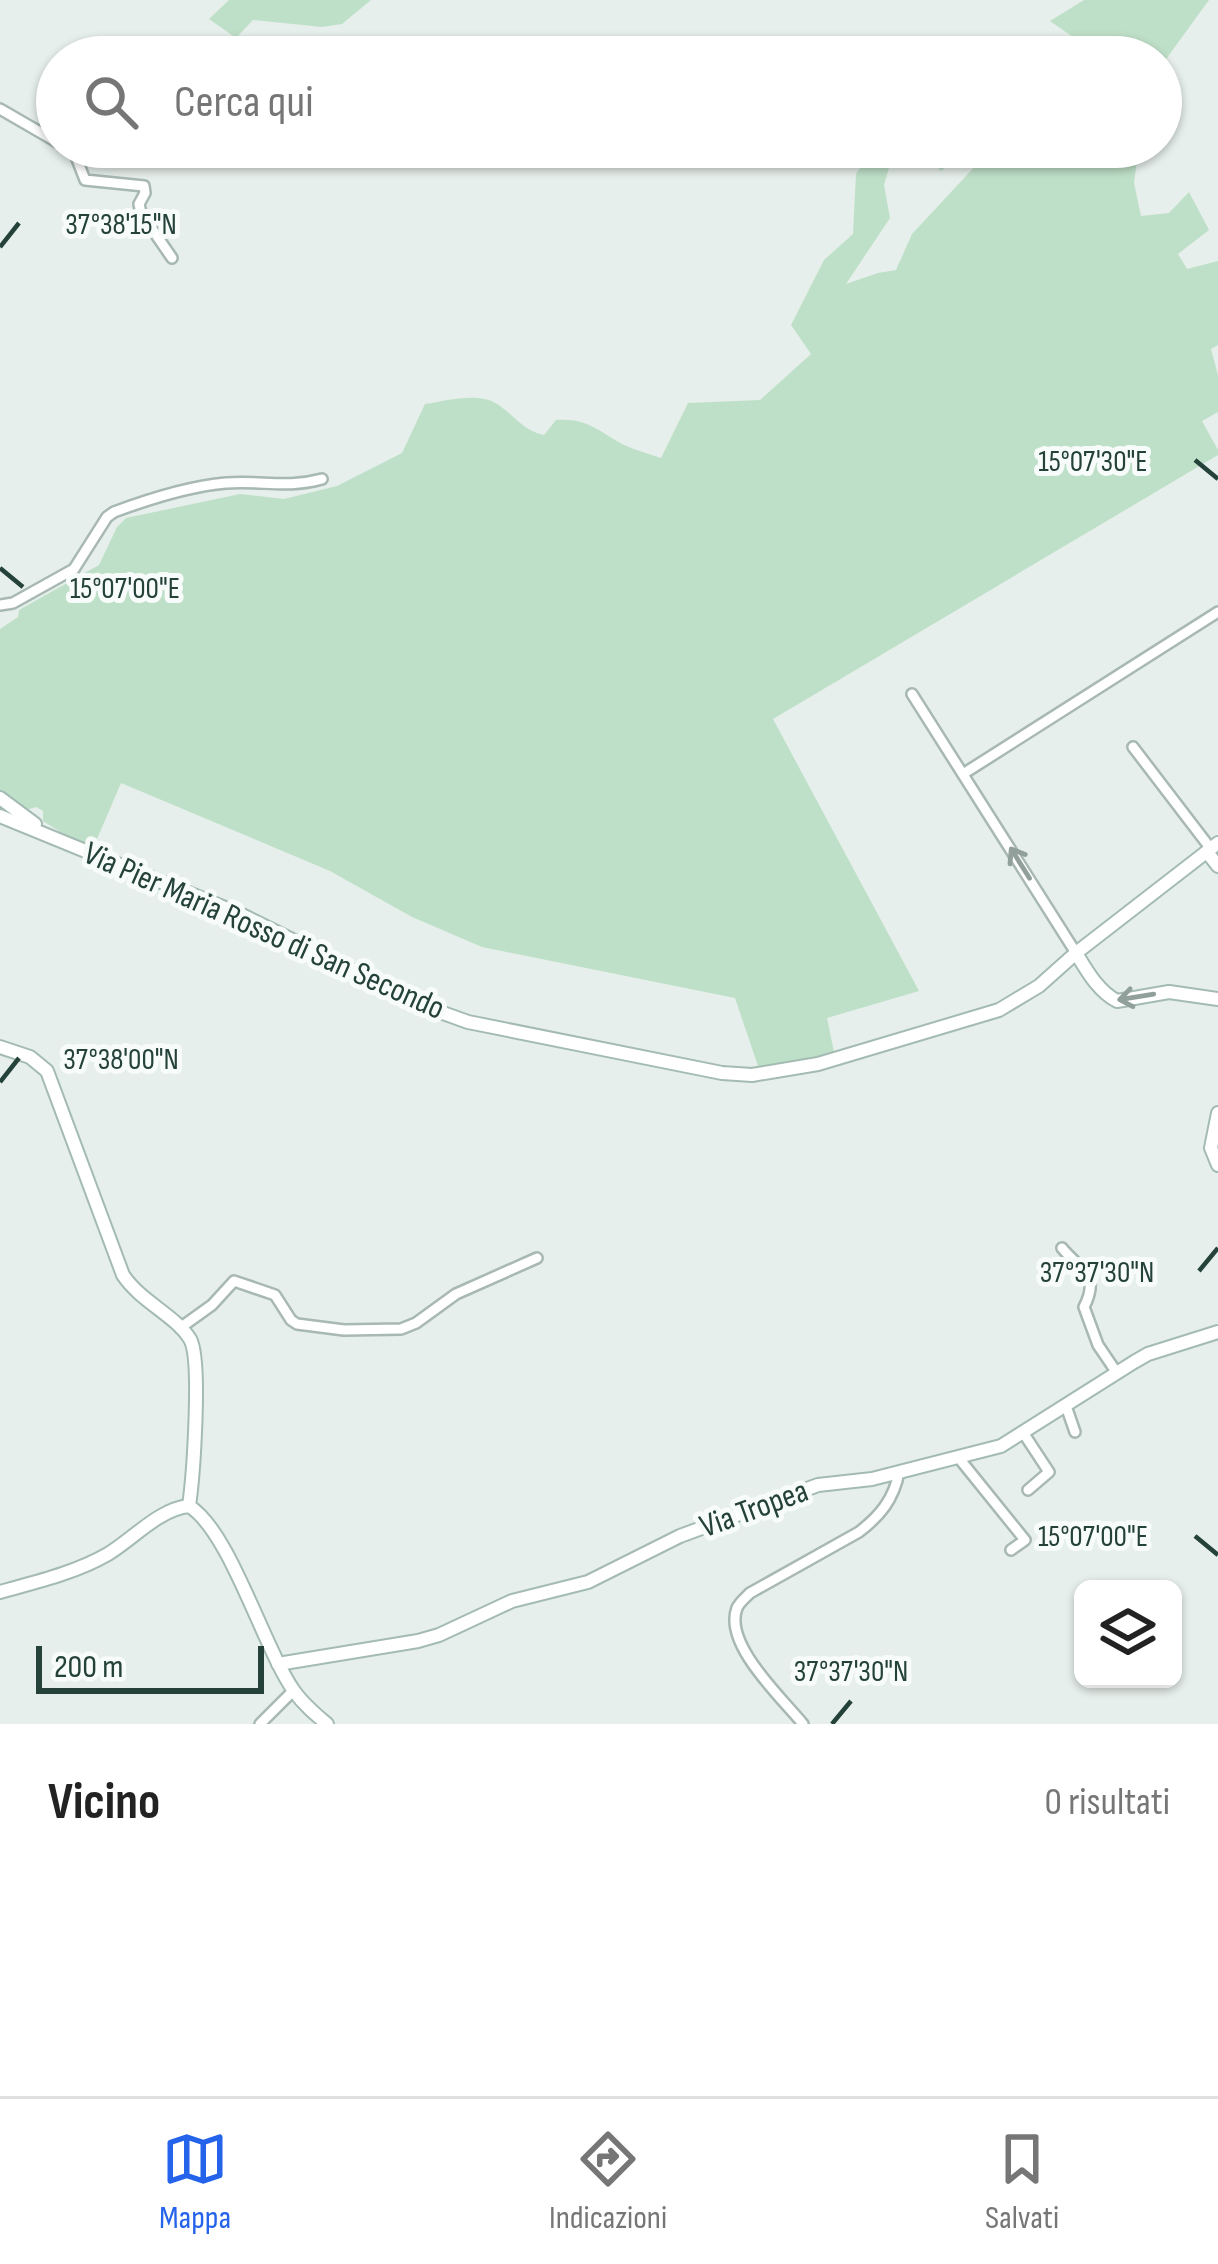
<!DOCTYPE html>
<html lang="it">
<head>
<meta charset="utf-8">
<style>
  body { margin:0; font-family:"Sofia Sans Condensed",sans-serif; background:#f2f2f2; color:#222 }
  .controls { position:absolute; right:36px; bottom:36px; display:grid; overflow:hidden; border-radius:18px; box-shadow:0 3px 9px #0004 }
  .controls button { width:108px; height:108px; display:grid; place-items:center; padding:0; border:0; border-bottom:3px solid #e0e0e0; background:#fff; color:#222; font:60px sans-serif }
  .scale { position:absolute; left:36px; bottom:30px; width:228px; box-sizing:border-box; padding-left:12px; border:6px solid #24423a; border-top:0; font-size:33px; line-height:42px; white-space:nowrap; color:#24423a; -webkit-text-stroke:9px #f7fbf9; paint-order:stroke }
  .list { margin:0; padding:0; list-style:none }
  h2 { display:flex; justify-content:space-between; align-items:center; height:156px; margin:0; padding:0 48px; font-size:51px }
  h2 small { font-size:39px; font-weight:400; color:#767676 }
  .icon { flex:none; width:66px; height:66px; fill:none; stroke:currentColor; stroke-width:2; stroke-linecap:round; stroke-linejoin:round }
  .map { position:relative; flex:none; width:1218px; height:1724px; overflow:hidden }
  .search { position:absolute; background:#fff; box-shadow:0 3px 9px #0004; left:36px; right:36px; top:36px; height:132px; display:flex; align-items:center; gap:30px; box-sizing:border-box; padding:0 42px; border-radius:66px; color:#767676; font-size:45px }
  .sheet { height:372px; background:#fff }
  nav { display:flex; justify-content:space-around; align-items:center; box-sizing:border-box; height:168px; border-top:3px solid #e0e0e0; background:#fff; font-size:33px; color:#767676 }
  nav a { display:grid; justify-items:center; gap:6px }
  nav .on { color:#2563eb }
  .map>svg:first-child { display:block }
  .green { fill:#bfe0c8 }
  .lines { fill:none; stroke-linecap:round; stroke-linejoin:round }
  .street-casing { stroke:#a8b8b2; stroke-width:14 }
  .secondary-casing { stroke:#a4bbb3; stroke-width:16 }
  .street { stroke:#fff; stroke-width:9 }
  .secondary { stroke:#fff; stroke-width:12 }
  .oneway { stroke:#92a09c }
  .ticks { fill:none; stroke:#24423a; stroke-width:4.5 }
  .labels { text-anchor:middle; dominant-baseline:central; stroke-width:10; stroke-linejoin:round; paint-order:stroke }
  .street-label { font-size:33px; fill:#24423a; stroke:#f7fbf9 }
  .ticks-label { font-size:30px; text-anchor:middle; fill:#24423a; stroke:#f7fbf9; stroke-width:10; stroke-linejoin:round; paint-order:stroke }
</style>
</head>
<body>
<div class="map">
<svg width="1218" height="1724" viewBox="0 0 1218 1724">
  <rect width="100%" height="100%" fill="#e6efeb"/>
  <!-- green -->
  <g class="green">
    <polygon points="229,0 371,0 342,24 322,27 253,20 236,38 209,19"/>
    <polygon points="1084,0 1209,0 1161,66 1161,57 1068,57 1076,39 1050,21"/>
    <path d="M874,147H895L884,185L890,218L846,284L878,273L896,270L912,234L993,147H1119L1138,153L1134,183L1141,216L1169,213L1189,192L1209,230L1178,254L1187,269L1218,261V345L1211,349L1218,375V412L1202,421L1218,450V455L773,719L919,991L827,1018L834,1052L780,1068L758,1066L735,998L482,947L412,917L330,871L121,783L94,846L62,833L43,821V811L36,807L26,810L0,792V629L18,617L19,610L99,565L117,527L126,518L240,494L284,499L337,486L402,453L425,404C444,401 465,395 485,399C508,404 518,430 544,435L556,420C587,418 597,430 622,444C635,450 649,454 661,458L688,403L760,400L811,354L791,325L824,260L853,234L856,174Z"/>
    <polygon points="900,147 931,147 937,151 940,147 959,147 957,157 941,171 923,153"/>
  </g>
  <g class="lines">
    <!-- street casing -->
    <g class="street-casing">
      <g id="street">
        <polyline points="0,109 57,142"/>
        <polyline points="65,147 75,154 85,180 144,186 145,193 139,204 141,213 172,258"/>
        <path d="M0,605L13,603L74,569L107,517L114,512C149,499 190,486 226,483C262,480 285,489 322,479"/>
        <polyline points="912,694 1076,953"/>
        <polyline points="1133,747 1211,849"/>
        <polyline points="963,774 1218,612"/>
        <path d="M1062,1248C1080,1270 1101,1274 1084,1307L1098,1345L1117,1373"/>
        <polyline points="180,1328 212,1305 234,1281 275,1295 291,1320 297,1324 344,1330 401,1329 416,1323 456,1294 537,1258"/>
        <polyline points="1066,1406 1075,1432"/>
        <polyline points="1024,1434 1049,1472 1028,1490"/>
        <polyline points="958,1457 1025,1540 1011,1550"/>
        <polyline points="260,1724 293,1691"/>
        <path d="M803,1724C782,1698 723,1644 737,1608C739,1603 745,1598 750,1593L859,1532C880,1516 894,1499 899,1472"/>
      </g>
    </g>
    <!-- secondary casing -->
    <g class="secondary-casing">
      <g id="secondary">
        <polyline points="0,798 35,824"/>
        <polyline points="0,816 242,915 429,1008 468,1022 722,1073 752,1075 818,1064 999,1010 1039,986 1076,953 1218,843"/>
        <polyline points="1207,852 1218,866"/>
        <path d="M1076,953C1087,971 1098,991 1117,1001L1169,992L1218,999"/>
        <path d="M0,1047L30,1057L47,1071L123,1275C141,1302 175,1315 190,1339C202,1359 193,1478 189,1506"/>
        <polyline points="1218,1113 1211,1148 1218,1165"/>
        <path d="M0,1592C36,1582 75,1573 108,1554C133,1539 159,1509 189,1506C230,1531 263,1647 294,1691C303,1704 315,1714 327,1724"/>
        <polyline points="278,1664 418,1641 439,1635 512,1601 588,1582 680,1536 818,1485 872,1479 1001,1446 1134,1362 1148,1354 1218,1332"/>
      </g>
    </g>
    <!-- street -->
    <use href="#street" class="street"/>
    <!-- secondary -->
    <use href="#secondary" class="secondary"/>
  </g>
  <!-- one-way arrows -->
  <defs><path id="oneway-shaft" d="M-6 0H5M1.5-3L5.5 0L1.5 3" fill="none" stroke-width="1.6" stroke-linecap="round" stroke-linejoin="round" transform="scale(3)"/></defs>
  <g class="oneway">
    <use href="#oneway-shaft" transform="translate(1020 863) rotate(-122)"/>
    <use href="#oneway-shaft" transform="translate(1136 997) rotate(171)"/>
  </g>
  <!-- ticks -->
  <path class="ticks" d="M0,247L19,223M1195,460L1218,479M0,568L23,587M0,1082L19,1058M1199,1271L1218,1248M1195,1536L1218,1555M832,1724L851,1701"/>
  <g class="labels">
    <!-- street labels -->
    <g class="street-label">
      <text transform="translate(264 931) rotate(24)">Via Pier Maria Rosso di San Secondo</text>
      <text transform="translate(754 1509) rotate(-20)">Via Tropea</text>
    </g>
  </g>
  <g class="ticks-label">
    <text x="121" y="234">37°38'15"N</text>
    <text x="1093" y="471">15°07'30"E</text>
    <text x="125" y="598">15°07'00"E</text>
    <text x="121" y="1069">37°38'00"N</text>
    <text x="1097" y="1282">37°37'30"N</text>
    <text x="1093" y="1546">15°07'00"E</text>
    <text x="851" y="1681">37°37'30"N</text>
  </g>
</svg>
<div class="controls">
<button><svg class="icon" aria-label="layers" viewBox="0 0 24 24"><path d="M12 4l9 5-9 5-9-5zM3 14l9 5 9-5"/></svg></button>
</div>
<div class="scale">200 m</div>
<div class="search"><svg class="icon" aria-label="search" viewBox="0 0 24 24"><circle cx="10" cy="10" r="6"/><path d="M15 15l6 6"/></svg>Cerca qui</div>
</div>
<section class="sheet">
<h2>Vicino<small>0 risultati</small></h2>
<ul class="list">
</ul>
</section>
<nav>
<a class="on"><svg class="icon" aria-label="map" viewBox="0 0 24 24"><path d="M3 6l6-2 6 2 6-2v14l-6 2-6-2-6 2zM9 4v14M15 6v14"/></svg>Mappa</a>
<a><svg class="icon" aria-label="directions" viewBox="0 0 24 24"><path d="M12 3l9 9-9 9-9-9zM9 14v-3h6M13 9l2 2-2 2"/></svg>Indicazioni</a>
<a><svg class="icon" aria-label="saved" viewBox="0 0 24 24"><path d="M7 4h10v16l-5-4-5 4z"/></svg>Salvati</a>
</nav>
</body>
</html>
